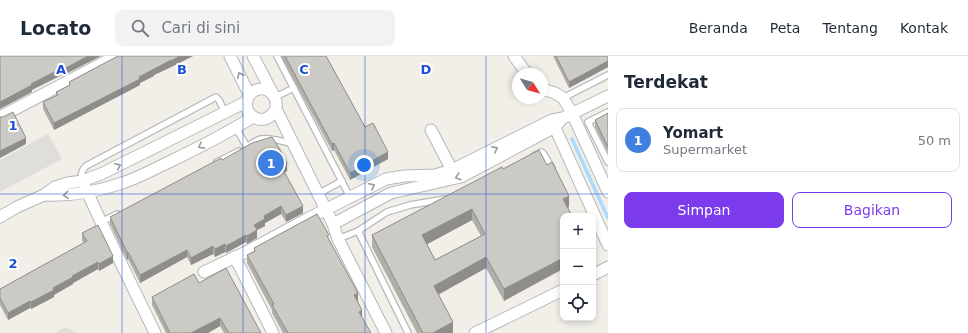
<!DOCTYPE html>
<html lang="id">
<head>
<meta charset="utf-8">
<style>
  body { margin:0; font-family:"DejaVu Sans",sans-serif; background:#f2f2f3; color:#1f2937 }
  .controls { position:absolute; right:12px; bottom:12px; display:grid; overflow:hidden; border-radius:8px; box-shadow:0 2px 6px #0003 }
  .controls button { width:36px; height:36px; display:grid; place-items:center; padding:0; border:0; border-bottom:1px solid #e0e1e3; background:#fff; color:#1f2937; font:20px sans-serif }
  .compass { position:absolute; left:512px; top:12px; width:36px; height:36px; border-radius:50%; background:#fff; box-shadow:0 2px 6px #0003; rotate:127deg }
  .you { position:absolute; left:364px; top:109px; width:14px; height:14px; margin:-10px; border:3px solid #fff; border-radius:50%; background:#1a73e8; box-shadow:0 0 0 6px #1a73e833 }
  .badge { display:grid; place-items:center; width:26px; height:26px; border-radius:50%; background:#7c3aed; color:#fff; font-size:13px; font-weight:700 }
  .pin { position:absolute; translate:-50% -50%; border:2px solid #fff; box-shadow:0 1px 4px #0006 }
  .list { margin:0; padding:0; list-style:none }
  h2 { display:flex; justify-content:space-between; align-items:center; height:52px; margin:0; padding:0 16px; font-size:17px }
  h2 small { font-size:13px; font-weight:400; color:#747a83 }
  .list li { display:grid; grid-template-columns:26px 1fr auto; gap:12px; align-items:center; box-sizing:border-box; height:64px; margin:0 8px 8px; padding:0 8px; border:1px solid #e0e1e3; border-radius:8px }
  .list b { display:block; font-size:15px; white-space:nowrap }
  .list p { margin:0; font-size:13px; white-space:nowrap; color:#747a83 }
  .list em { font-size:13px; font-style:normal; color:#747a83 }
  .actions { display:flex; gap:8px; padding:12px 16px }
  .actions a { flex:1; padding:9px 0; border:1px solid #7c3aed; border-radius:8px; text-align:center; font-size:14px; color:#7c3aed }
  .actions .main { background:#7c3aed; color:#fff }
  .icon { flex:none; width:22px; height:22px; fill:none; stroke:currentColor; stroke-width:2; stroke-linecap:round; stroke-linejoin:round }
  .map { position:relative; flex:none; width:608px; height:277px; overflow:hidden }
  header { display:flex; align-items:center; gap:24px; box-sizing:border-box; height:56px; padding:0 20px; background:#fff; border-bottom:1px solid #e0e1e3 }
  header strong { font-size:19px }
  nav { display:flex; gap:22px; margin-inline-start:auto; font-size:14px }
  .search { width:280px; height:36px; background:#f2f2f3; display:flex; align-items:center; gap:10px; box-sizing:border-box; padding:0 14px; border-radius:8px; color:#747a83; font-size:15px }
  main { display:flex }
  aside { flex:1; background:#fff }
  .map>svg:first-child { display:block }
  .industrial { fill:#e0deda }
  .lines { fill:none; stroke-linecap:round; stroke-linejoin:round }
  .stream { stroke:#aadaff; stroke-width:3.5 }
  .service-casing { stroke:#b5b8bc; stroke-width:8 }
  .minor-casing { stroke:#b5b8bc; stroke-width:13 }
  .service { stroke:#fff; stroke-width:5.5 }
  .minor { stroke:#fff; stroke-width:11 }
  .wall { fill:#afaea9; fill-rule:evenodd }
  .shaded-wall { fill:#8f8d8a }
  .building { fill:#cccac5; stroke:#8f8d8a; fill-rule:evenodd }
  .oneway { stroke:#979a9d }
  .grid { fill:none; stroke:#1d4ed8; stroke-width:1; stroke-opacity:0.55 }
  .grid-label { font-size:13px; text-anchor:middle; font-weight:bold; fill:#1d4ed8; stroke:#fff; stroke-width:4; stroke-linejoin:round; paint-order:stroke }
</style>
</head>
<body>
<header>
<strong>Locato</strong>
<div class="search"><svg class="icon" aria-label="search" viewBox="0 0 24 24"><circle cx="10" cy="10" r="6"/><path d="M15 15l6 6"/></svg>Cari di sini</div>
<nav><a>Beranda</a><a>Peta</a><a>Tentang</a><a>Kontak</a></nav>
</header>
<main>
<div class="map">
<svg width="608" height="277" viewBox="0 0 608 277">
  <rect width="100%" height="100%" fill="#f1efe8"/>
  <!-- industrial -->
  <g class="industrial">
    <polygon points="48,78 62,103 0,136 0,104"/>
    <polygon points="66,271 77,277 55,277"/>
  </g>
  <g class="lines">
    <!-- stream -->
    <polyline class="stream" points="572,83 608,162"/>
    <!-- service casing -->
    <g class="service-casing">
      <g id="service">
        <polyline points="277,0 350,141"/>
        <polyline points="275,41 294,32"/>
        <polyline points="563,42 608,19"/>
        <polyline points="608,56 588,66 608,106"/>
        <polyline points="236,72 247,91"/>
        <path d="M247,91C251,88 256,84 261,83C271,81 284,86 293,88"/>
        <polyline points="534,100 541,96 543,97 552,112"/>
        <polyline points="217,106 239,95"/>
        <path d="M82,125C81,118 81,115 86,110L216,41L219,44L225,57"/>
        <polyline points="318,138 342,125"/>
        <polyline points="101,166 117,158"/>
        <polyline points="358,175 408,277"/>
        <polyline points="338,183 358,175 387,156 410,149 445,143"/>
      </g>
    </g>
    <!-- minor casing -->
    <g class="minor-casing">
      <g id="minor">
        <polyline points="230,0 249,38"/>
        <polyline points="253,0 272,36"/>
        <polyline points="514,0 527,18"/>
        <polyline points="542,33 555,37 563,42 572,57 608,136"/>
        <path d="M276,53C271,62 261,68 251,59C243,52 246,38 256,34C269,29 278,41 276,53L333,168L338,183L386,277"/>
        <polyline points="0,61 116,0"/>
        <polyline points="552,65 608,189"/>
        <polyline points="431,74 452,114"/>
        <polyline points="85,131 101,166 155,277"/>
        <path d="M44,139C70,140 97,136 122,127C138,122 154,113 169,106C198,92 226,78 253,61"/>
        <polyline points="0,161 17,151 44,139 55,131 68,127 82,125 101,118 246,46"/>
        <polyline points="333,168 391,137 461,121 555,71 561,64"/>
        <polyline points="234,201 241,213 273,277"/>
        <polyline points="204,216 246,196 307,163 386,123 404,120 435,119 452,114 552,64 563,62 608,40"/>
        <polyline points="593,219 608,211"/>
        <polyline points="475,277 563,234"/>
      </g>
    </g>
    <!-- service -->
    <use href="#service" class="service"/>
    <!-- minor -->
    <use href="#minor" class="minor"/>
  </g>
  <!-- wall -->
  <g class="wall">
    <polygon points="118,0 193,0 171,11 154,19 154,20 140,27 140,29 54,74 43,53 43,46 56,40 56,36 69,29 69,26"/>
    <polygon points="281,0 326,0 365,71 388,103 350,124 334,94 332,95"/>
    <polygon points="553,0 608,0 608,11 569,32"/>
    <polygon points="608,57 608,97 595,71 595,64"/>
    <polygon points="222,104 287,115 284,116 303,157 286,166 281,158 265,167 265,170 257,174 257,182 247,188 246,186 226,197 225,196 215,201 213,198 191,209 187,201 140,227 128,203 127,204 110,168 110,161"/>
    <path d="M503,113L569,151L568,152L504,245L486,212L439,238L453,277H417L372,191V179ZM472,164L481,180L435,204L427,188Z"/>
    <polygon points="82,177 113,207 99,215 98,213 73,227 73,228 54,239 54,241 31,253 30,252 8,264 0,249 0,233 84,187 82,185"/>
    <polygon points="329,184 358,245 362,261 371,277 283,277 272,257 272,254 247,207 247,199 254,196 254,192"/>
    <polygon points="199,227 261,277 224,277 220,270 208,277 166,277 152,249 152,241"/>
  </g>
  <!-- shaded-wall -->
  <g class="shaded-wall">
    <polygon points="88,0 101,0 62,20 62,14"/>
    <polygon points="180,0 193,0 171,11 171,5"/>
    <polygon points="171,4 171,11 154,19 154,20 140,27 140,29 54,74 54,67"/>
    <polygon points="608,5 608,11 569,32 569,26"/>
    <polygon points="62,12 62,19 32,34 32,36 0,53 0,46 31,28"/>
    <polygon points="26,82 26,88 0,102 0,95"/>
    <polygon points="334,87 334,94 332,95 332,88"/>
    <polygon points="388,96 388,103 350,124 350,117"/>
    <polygon points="287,107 287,115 281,118 281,110"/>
    <polygon points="569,140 569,151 563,155 563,143"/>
    <polygon points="281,150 281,158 265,167 265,170 257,174 257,182 247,188 247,180 254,169 264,160"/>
    <polygon points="303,150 303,157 286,166 286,159"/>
    <polygon points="472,153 472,164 422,191 422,179"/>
    <polygon points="246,179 246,186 226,197 226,190"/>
    <polygon points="225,188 225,196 215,201 215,193"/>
    <polygon points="213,190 213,198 191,209 191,202"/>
    <polygon points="187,194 187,201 140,227 140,219"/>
    <polygon points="127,196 128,196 128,203 127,204"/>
    <polygon points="113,200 113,207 99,215 99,208"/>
    <polygon points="486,201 486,212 434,241 434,230"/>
    <polygon points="563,202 563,213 504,245 504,233"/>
    <polygon points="98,206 98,213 73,227 73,228 54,239 54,241 31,253 31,246 72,220"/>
    <polygon points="358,237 358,245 354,247 354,239"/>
    <polygon points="30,245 30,252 8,264 8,257"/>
    <polygon points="362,254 362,262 359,256"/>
    <polygon points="220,262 220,270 208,277 191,277"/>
    <polygon points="453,266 453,277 433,277"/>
  </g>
  <!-- building -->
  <g class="building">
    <polygon points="0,0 88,0 62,14 62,12 31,28 32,29 0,46"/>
    <polygon points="118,0 180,0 171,5 171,4 154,13 139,21 140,23 54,67 43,46 58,39 56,36 70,29 69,26"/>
    <polygon points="285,0 326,0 365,71 373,67 388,96 350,117 334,87 332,88"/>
    <polygon points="556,0 608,0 608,5 569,26"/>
    <polygon points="13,56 26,82 0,95 0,61 3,61"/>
    <polygon points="608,57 608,91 595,64"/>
    <polygon points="272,81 279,92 287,107 281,110 303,150 286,159 281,150 264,160 265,163 254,169 257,174 247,180 246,179 226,190 225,188 215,193 213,190 191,202 187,194 140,219 128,196 127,196 110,161 221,102 222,104 252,87"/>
    <path d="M539,94L547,109L552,106L569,140L563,143L572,160H563V202L504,233L486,201L434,230L453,266L433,277H423L372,179L502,111L503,113ZM472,153L485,178L435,204L422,179Z"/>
    <polygon points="317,158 329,179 327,180 358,237 354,239 362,254 359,256 371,277 288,277 272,249 274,248 247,199 255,195 254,192"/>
    <polygon points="98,169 113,200 99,208 98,206 72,220 73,221 53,232 54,234 31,246 30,245 8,257 0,242 0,233 87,185 82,177"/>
    <polygon points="226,212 261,277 229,277 220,262 191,277 170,277 152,241 194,218 199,227"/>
  </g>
  <!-- one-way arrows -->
  <defs><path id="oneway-chevron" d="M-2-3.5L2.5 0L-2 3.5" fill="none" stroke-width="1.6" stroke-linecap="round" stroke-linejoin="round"/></defs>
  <g class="oneway">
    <use href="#oneway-chevron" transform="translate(240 19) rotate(-116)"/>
    <use href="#oneway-chevron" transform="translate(201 90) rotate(151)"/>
    <use href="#oneway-chevron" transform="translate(495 93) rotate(-27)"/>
    <use href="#oneway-chevron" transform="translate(118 110) rotate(-26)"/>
    <use href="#oneway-chevron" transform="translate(458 121) rotate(161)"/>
    <use href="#oneway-chevron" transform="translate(372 130) rotate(-27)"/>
    <use href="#oneway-chevron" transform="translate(66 139) rotate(175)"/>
  </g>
  <!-- grid -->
  <path class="grid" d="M122,0V277M243,0V277M365,0V277M486,0V277M0,138H608"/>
  <g class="grid-label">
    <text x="61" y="18">A</text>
    <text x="182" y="18">B</text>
    <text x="304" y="18">C</text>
    <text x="426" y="18">D</text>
    <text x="13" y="74">1</text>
    <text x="13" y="212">2</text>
  </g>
</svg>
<div class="controls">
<button>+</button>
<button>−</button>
<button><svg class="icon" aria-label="locate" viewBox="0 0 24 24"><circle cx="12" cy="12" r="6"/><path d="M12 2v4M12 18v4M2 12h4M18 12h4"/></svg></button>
</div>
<svg class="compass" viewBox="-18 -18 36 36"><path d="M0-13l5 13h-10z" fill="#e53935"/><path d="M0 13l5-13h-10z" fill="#747a83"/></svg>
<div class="you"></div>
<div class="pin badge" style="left:271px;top:107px;background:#3f7fe0">1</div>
</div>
<aside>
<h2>Terdekat<small></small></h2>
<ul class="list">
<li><span class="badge" style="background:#3f7fe0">1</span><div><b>Yomart</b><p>Supermarket</p></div><em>50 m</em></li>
</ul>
<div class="actions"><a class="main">Simpan</a><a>Bagikan</a></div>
</aside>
</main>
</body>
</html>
